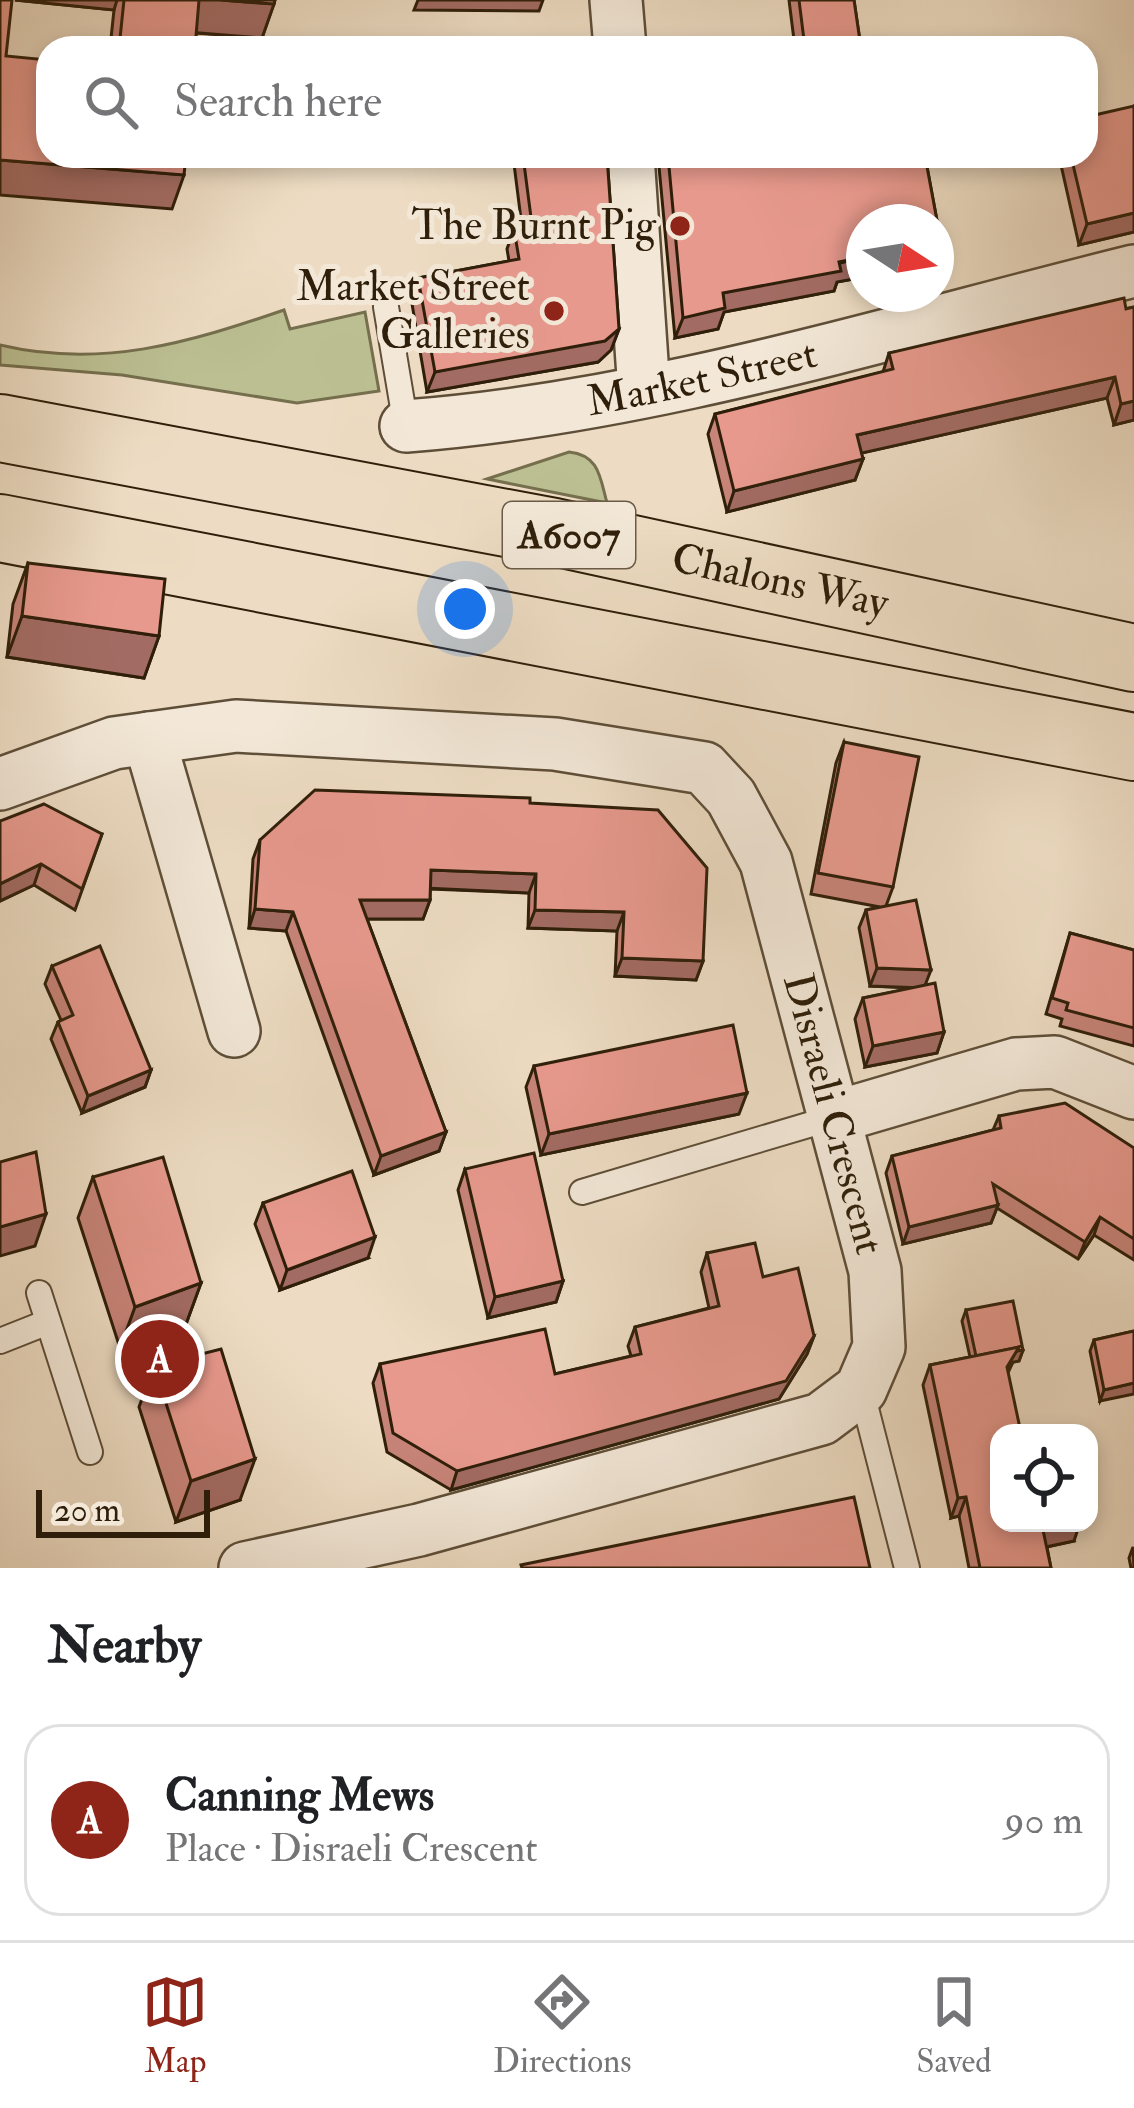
<!DOCTYPE html>
<html lang="en">
<head>
<meta charset="utf-8">
<style>
  body { margin:0; font-family:"IM FELL Double Pica",serif; background:#f2f2f2; color:#202124 }
  .controls { position:absolute; right:36px; bottom:36px; display:grid; overflow:hidden; border-radius:24px; box-shadow:0 6px 18px #0003 }
  .controls button { width:108px; height:108px; display:grid; place-items:center; padding:0; border:0; border-bottom:3px solid #e0e0e0; background:#fff; color:#202124; font:60px sans-serif }
  .compass { position:absolute; left:846px; top:204px; width:108px; height:108px; border-radius:50%; background:#fff; box-shadow:0 6px 18px #0003; rotate:102deg }
  .scale { position:absolute; left:36px; bottom:30px; width:174px; box-sizing:border-box; padding-left:12px; border:6px solid #2f1f0a; border-top:0; font-size:33px; line-height:42px; white-space:nowrap; color:#2f1f0a; -webkit-text-stroke:9px #f3e8d8; paint-order:stroke }
  .you { position:absolute; left:465px; top:609px; width:42px; height:42px; margin:-30px; border:9px solid #fff; border-radius:50%; background:#1a73e8; box-shadow:0 0 0 18px #1a73e833 }
  .badge { display:grid; place-items:center; width:78px; height:78px; border-radius:50%; background:#8f2418; color:#fff; font-size:39px; font-weight:700 }
  .pin { position:absolute; translate:-50% -50%; border:6px solid #fff; box-shadow:0 3px 12px #0006 }
  .list { margin:0; padding:0; list-style:none }
  h2 { display:flex; justify-content:space-between; align-items:center; height:156px; margin:0; padding:0 48px; font-size:51px }
  h2 small { font-size:39px; font-weight:400; color:#757577 }
  .list li { display:grid; grid-template-columns:78px 1fr auto; gap:36px; align-items:center; box-sizing:border-box; height:192px; margin:0 24px 24px; padding:0 24px; border:3px solid #e0e0e0; border-radius:36px }
  .list b { display:block; font-size:45px; white-space:nowrap }
  .list p { margin:0; font-size:39px; white-space:nowrap; color:#757577 }
  .list em { font-size:39px; font-style:normal; color:#757577 }
  .icon { flex:none; width:66px; height:66px; fill:none; stroke:currentColor; stroke-width:2; stroke-linecap:round; stroke-linejoin:round }
  .map { position:relative; flex:none; width:1134px; height:1568px; overflow:hidden }
  .search { position:absolute; background:#fff; box-shadow:0 6px 18px #0003; left:36px; right:36px; top:36px; height:132px; display:flex; align-items:center; gap:30px; box-sizing:border-box; padding:0 42px; border-radius:36px; color:#757577; font-size:45px }
  .sheet { height:372px; background:#fff }
  nav { display:flex; justify-content:space-around; align-items:center; box-sizing:border-box; height:168px; border-top:3px solid #e0e0e0; background:#fff; font-size:33px; color:#757577 }
  nav a { display:grid; justify-items:center; gap:6px }
  nav .on { color:#8f2418 }
  .map>svg:first-child { display:block }
  .green { fill:#bbbf92; stroke:#756f4e; stroke-width:3 }
  .lines { fill:none; stroke-linecap:round; stroke-linejoin:round }
  .service-casing { stroke:#5e4e38; stroke-width:28 }
  .minor-casing { stroke:#5e4e38; stroke-width:56 }
  .primary-casing { stroke:#2f1f0a; stroke-width:70 }
  .service { stroke:#f3e8d8; stroke-width:24 }
  .minor { stroke:#f3e8d8; stroke-width:51 }
  .primary { stroke:#eddcc3; stroke-width:66 }
  .wall { fill:#c78479; stroke:#2f1f0a; stroke-width:3 }
  .shaded-wall { fill:#a26b63; stroke:#2f1f0a; stroke-width:3 }
  .building { fill:#e7998d; stroke:#2f1f0a; stroke-width:3 }
  .poi-dot { fill:#8f2418; stroke:#f3e8d8; stroke-width:4.5 }
  .labels { text-anchor:middle; dominant-baseline:central; stroke-width:10; stroke-linejoin:round; paint-order:stroke }
  .shield { fill:#f3e8d8; stroke:#6a5b48; stroke-width:3 }
  .shield-label { font-size:39px; font-weight:bold; fill:#2f1f0a }
  .poi-label { font-size:42px; fill:#2f1f0a; stroke:#f3e8d8; text-anchor:end }
  .street-label { font-size:42px; fill:#2f1f0a; stroke:#f3e8d8 }
</style>
</head>
<body>
<div class="map">
<svg width="1134" height="1568" viewBox="0 0 1134 1568">
  <rect width="100%" height="100%" fill="#eddcc3"/>
  <filter id="stains"><feTurbulence type="fractalNoise" baseFrequency=".00167" numOctaves="4"/><feColorMatrix values="0 0 0 0 .2 0 0 0 0 .09 0 0 0 0 .02 0 0 0 .5 -.17"/></filter>
  <radialGradient id="worn" r=".72"><stop offset=".6" stop-color="#630" stop-opacity="0"/><stop offset="1" stop-color="#630" stop-opacity=".3"/></radialGradient>
  <!-- green -->
  <g class="green">
    <path d="M284,310L290,329L365,312L379,391L297,403L122,375L0,365V345C101,369 188,343 284,310Z"/>
    <path d="M569,452C599,455 600,477 607,503L487,479Z"/>
  </g>
  <g class="lines">
    <!-- service casing -->
    <g class="service-casing">
      <g id="service">
        <polyline points="386,307 406,426"/>
        <polyline points="582,1192 832,1118"/>
        <polyline points="39,1293 90,1452"/>
        <polyline points="0,1341 48,1322"/>
        <polyline points="861,1389 907,1568"/>
      </g>
    </g>
    <!-- minor casing -->
    <g class="minor-casing">
      <g id="minor">
        <polyline points="616,0 620,48"/>
        <polyline points="628,156 644,391"/>
        <path id="s1" d="M406,426C653,407 895,330 1134,271"/>
        <polyline points="149,738 234,1031"/>
        <path id="s2" d="M0,784L114,743L236,726L555,744L704,768L731,797L766,862L875,1271L879,1347L861,1389L821,1419L419,1530L245,1568"/>
        <polyline points="832,1118 1016,1064 1055,1062 1134,1093"/>
      </g>
    </g>
    <!-- primary casing -->
    <g class="primary-casing">
      <g id="primary">
        <path id="s3" d="M0,428L554,532L1134,658"/>
        <polyline points="0,528 1134,747"/>
      </g>
    </g>
    <!-- service -->
    <use href="#service" class="service"/>
    <!-- minor -->
    <use href="#minor" class="minor"/>
    <!-- primary -->
    <use href="#primary" class="primary"/>
  </g>
  <!-- wall -->
  <g class="wall">
    <polygon points="15,0 275,0 262,38 196,33 195,48 110,48 114,10"/>
    <polygon points="789,0 854,0 861,48 795,48"/>
    <polygon points="1134,106 1134,232 1079,245 1059,156 1086,156"/>
    <polygon points="513,156 607,156 619,329 611,350 598,362 427,392 411,298 418,278 509,261 507,249 514,229 522,227"/>
    <polygon points="658,156 726,156 727,164 769,156 925,156 941,242 936,257 936,222 864,222 864,277 837,282 834,291 724,312 718,329 675,338"/>
    <polygon points="1134,307 1134,420 1114,425 1107,398 861,453 863,459 855,480 727,512 708,434 715,414 883,372 889,353"/>
    <polygon points="28,563 159,636 144,678 7,657 13,604"/>
    <polygon points="844,742 893,887 886,906 926,985 944,1032 937,1053 865,1067 855,1019 863,998 913,988 870,986 859,928 866,910 880,907 811,894 836,763"/>
    <polygon points="530,803 703,961 696,980 615,976 617,931 528,928 529,893 430,889 430,900 423,919 367,919 446,1132 439,1151 374,1175 286,931 249,928 253,859 260,840"/>
    <polygon points="0,821 102,834 75,910 34,885 0,901"/>
    <polygon points="1070,933 1134,950 1134,1046 1060,1026 1062,1019 1046,1014"/>
    <polygon points="52,966 151,1070 145,1087 82,1113 51,1039 58,1022 61,1020 45,984"/>
    <polygon points="534,1066 739,1114 541,1155 526,1087"/>
    <polygon points="999,1116 1134,1148 1134,1260 1094,1235 1078,1259 997,1208 991,1223 903,1244 886,1173 892,1156 993,1130"/>
    <polygon points="465,1169 563,1281 556,1302 488,1318 458,1190"/>
    <polygon points="93,1177 201,1283 186,1324 120,1348 78,1218"/>
    <polygon points="263,1203 368,1258 280,1290 255,1224"/>
    <polygon points="707,1253 763,1277 814,1336 807,1354 779,1399 451,1490 387,1452 373,1383 380,1364 555,1374 631,1356 628,1346 635,1327 709,1308 701,1272"/>
    <polygon points="966,1310 1023,1350 1019,1361 1013,1362 1008,1373 999,1433 1074,1541 1047,1547 1051,1568 969,1568 959,1516 951,1518 923,1385 930,1365 970,1357 962,1321"/>
    <polygon points="1134,1331 1100,1401 1090,1351 1094,1340"/>
    <polygon points="154,1366 240,1500 176,1522 139,1407"/>
    <polygon points="1133,1547 1134,1568 1131,1568 1129,1558"/>
  </g>
  <!-- shaded-wall -->
  <g class="shaded-wall">
    <polygon points="15,0 117,0 114,10"/>
    <polygon points="198,0 221,0 274,4 262,38 187,32"/>
    <polygon points="418,0 543,0 539,11 414,10"/>
    <polygon points="0,160 184,175 172,209 0,195"/>
    <polygon points="1134,213 1134,232 1079,245 1087,224"/>
    <polygon points="864,257 864,277 837,282 834,291 724,312 718,329 675,338 683,318 723,293"/>
    <polygon points="619,329 611,350 598,362 427,392 435,372"/>
    <polygon points="1115,377 1107,398 849,456 857,435"/>
    <polygon points="1134,401 1134,420 1114,425 1121,404"/>
    <polygon points="863,459 855,480 727,512 734,491"/>
    <polygon points="22,616 159,636 144,678 7,657"/>
    <polygon points="41,864 34,885 0,901 0,884"/>
    <polygon points="431,870 536,874 529,893 424,888"/>
    <polygon points="360,900 430,900 423,919 353,919"/>
    <polygon points="255,909 293,912 286,931 249,928"/>
    <polygon points="535,910 624,912 617,931 528,928"/>
    <polygon points="622,958 703,961 696,980 615,976"/>
    <polygon points="877,968 931,970 924,988 870,986"/>
    <polygon points="944,1032 937,1053 865,1067 873,1046"/>
    <polygon points="151,1070 145,1087 82,1113 88,1096"/>
    <polygon points="747,1093 739,1114 541,1155 549,1134"/>
    <polygon points="446,1132 439,1151 374,1175 381,1156"/>
    <polygon points="998,1205 991,1223 903,1244 909,1227"/>
    <polygon points="46,1214 35,1246 0,1256 0,1227"/>
    <polygon points="1100,1217 1094,1235 1078,1259 1085,1242"/>
    <polygon points="375,1237 368,1258 280,1290 287,1270"/>
    <polygon points="563,1281 556,1302 488,1318 495,1297"/>
    <polygon points="201,1283 186,1324 120,1348 135,1307"/>
    <polygon points="814,1336 807,1354 779,1399 451,1490 457,1471"/>
    <polygon points="1019,1347 1023,1350 1019,1361 1013,1362 999,1386 1007,1367"/>
    <polygon points="1134,1383 1134,1394 1100,1401 1104,1390"/>
    <polygon points="255,1459 240,1500 176,1522 191,1481"/>
    <polygon points="966,1497 959,1516 951,1518 958,1498"/>
    <polygon points="1073,1523 1080,1523 1074,1541 1036,1549 1043,1530"/>
  </g>
  <!-- building -->
  <g class="building">
    <polygon points="0,0 12,0 6,56 48,60 48,156 186,156 184,175 0,160"/>
    <polygon points="124,0 199,0 195,48 119,48"/>
    <polygon points="221,0 275,0 274,4"/>
    <polygon points="799,0 854,0 861,48 805,48"/>
    <polygon points="1134,106 1134,213 1087,224 1071,156 1086,156 1086,117"/>
    <polygon points="523,156 607,156 619,329 605,341 435,372 418,278 519,259 514,229 532,225"/>
    <polygon points="668,156 726,156 727,164 769,156 925,156 941,242 936,243 936,222 864,222 864,257 839,262 841,271 723,293 725,308 683,318"/>
    <polygon points="1124,298 1126,309 1134,307 1134,401 1121,404 1115,377 857,435 863,459 734,491 715,414 893,369 889,353"/>
    <polygon points="28,563 165,579 159,636 22,616"/>
    <polygon points="844,742 919,757 893,887 818,873"/>
    <polygon points="315,790 530,798 530,803 658,810 707,868 703,961 622,958 624,912 535,910 536,874 431,870 430,900 360,900 446,1132 381,1156 293,912 255,909 260,840"/>
    <polygon points="44,804 102,834 82,889 41,864 0,884 0,821"/>
    <polygon points="916,900 931,970 877,968 866,910"/>
    <polygon points="1070,933 1134,950 1134,1028 1066,1010 1068,1003 1052,998"/>
    <polygon points="100,946 151,1070 88,1096 58,1022 73,1015 52,966"/>
    <polygon points="935,983 944,1032 873,1046 863,998"/>
    <polygon points="733,1025 747,1093 549,1134 534,1066"/>
    <polygon points="1065,1103 1134,1148 1134,1239 1100,1217 1085,1242 993,1184 998,1205 909,1227 892,1156 1001,1128 999,1116"/>
    <polygon points="36,1152 46,1214 0,1227 0,1162"/>
    <polygon points="534,1153 563,1281 495,1297 465,1169"/>
    <polygon points="163,1157 201,1283 135,1307 93,1177"/>
    <polygon points="352,1171 375,1237 287,1270 263,1203"/>
    <polygon points="755,1243 763,1277 798,1268 814,1336 786,1381 457,1471 393,1433 380,1364 545,1329 555,1374 641,1354 635,1327 719,1306 707,1253"/>
    <polygon points="1013,1301 1023,1350 1017,1351 1019,1347 976,1356 966,1310"/>
    <polygon points="1134,1331 1134,1383 1104,1390 1094,1340"/>
    <polygon points="1019,1347 1007,1367 1021,1433 999,1433 999,1523 1073,1523 1043,1530 1051,1568 980,1568 966,1497 958,1498 930,1365"/>
    <polygon points="221,1349 255,1459 191,1481 154,1366"/>
    <polygon points="854,1497 870,1568 522,1568 521,1565"/>
  </g>
  <!-- markers -->
  <g class="poi-dot">
    <circle cx="680" cy="226" r="12"/>
    <circle cx="554" cy="311" r="12"/>
  </g>
  <g class="labels">
    <!-- shield labels -->
    <rect class="shield" x="503" y="502" width="132" height="66" rx="9"/>
    <g class="shield-label">
      <text x="569" y="535">A6007</text>
    </g>
    <!-- poi labels -->
    <g class="poi-label">
      <text x="656" y="226">The Burnt Pig</text>
      <text x="530" y="287">Market Street<tspan x="530" dy="48">Galleries</tspan></text>
    </g>
    <!-- street labels -->
    <g class="street-label">
      <text stroke="none"><textPath href="#s1" startOffset="300">Market Street</textPath></text>
      <text stroke="none"><textPath href="#s3" startOffset="795">Chalons Way</textPath></text>
      <text stroke="none"><textPath href="#s2" startOffset="1089">Disraeli Crescent</textPath></text>
    </g>
  </g>
  <rect width="100%" height="100%" filter="url(#stains)"/>
  <rect width="100%" height="100%" fill="url(#worn)"/>
</svg>
<div class="controls">
<button><svg class="icon" aria-label="locate" viewBox="0 0 24 24"><circle cx="12" cy="12" r="6"/><path d="M12 2v4M12 18v4M2 12h4M18 12h4"/></svg></button>
</div>
<svg class="compass" viewBox="-18 -18 36 36"><path d="M0-13l5 13h-10z" fill="#e53935"/><path d="M0 13l5-13h-10z" fill="#757577"/></svg>
<div class="scale">20 m</div>
<div class="you"></div>
<div class="pin badge" style="left:160px;top:1359px">A</div>
<div class="search"><svg class="icon" aria-label="search" viewBox="0 0 24 24"><circle cx="10" cy="10" r="6"/><path d="M15 15l6 6"/></svg>Search here</div>
</div>
<section class="sheet">
<h2>Nearby<small></small></h2>
<ul class="list">
<li><span class="badge">A</span><div><b>Canning Mews</b><p>Place · Disraeli Crescent</p></div><em>90 m</em></li>
</ul>
</section>
<nav>
<a class="on"><svg class="icon" aria-label="map" viewBox="0 0 24 24"><path d="M3 6l6-2 6 2 6-2v14l-6 2-6-2-6 2zM9 4v14M15 6v14"/></svg>Map</a>
<a><svg class="icon" aria-label="directions" viewBox="0 0 24 24"><path d="M12 3l9 9-9 9-9-9zM9 14v-3h6M13 9l2 2-2 2"/></svg>Directions</a>
<a><svg class="icon" aria-label="saved" viewBox="0 0 24 24"><path d="M7 4h10v16l-5-4-5 4z"/></svg>Saved</a>
</nav>
</body>
</html>
